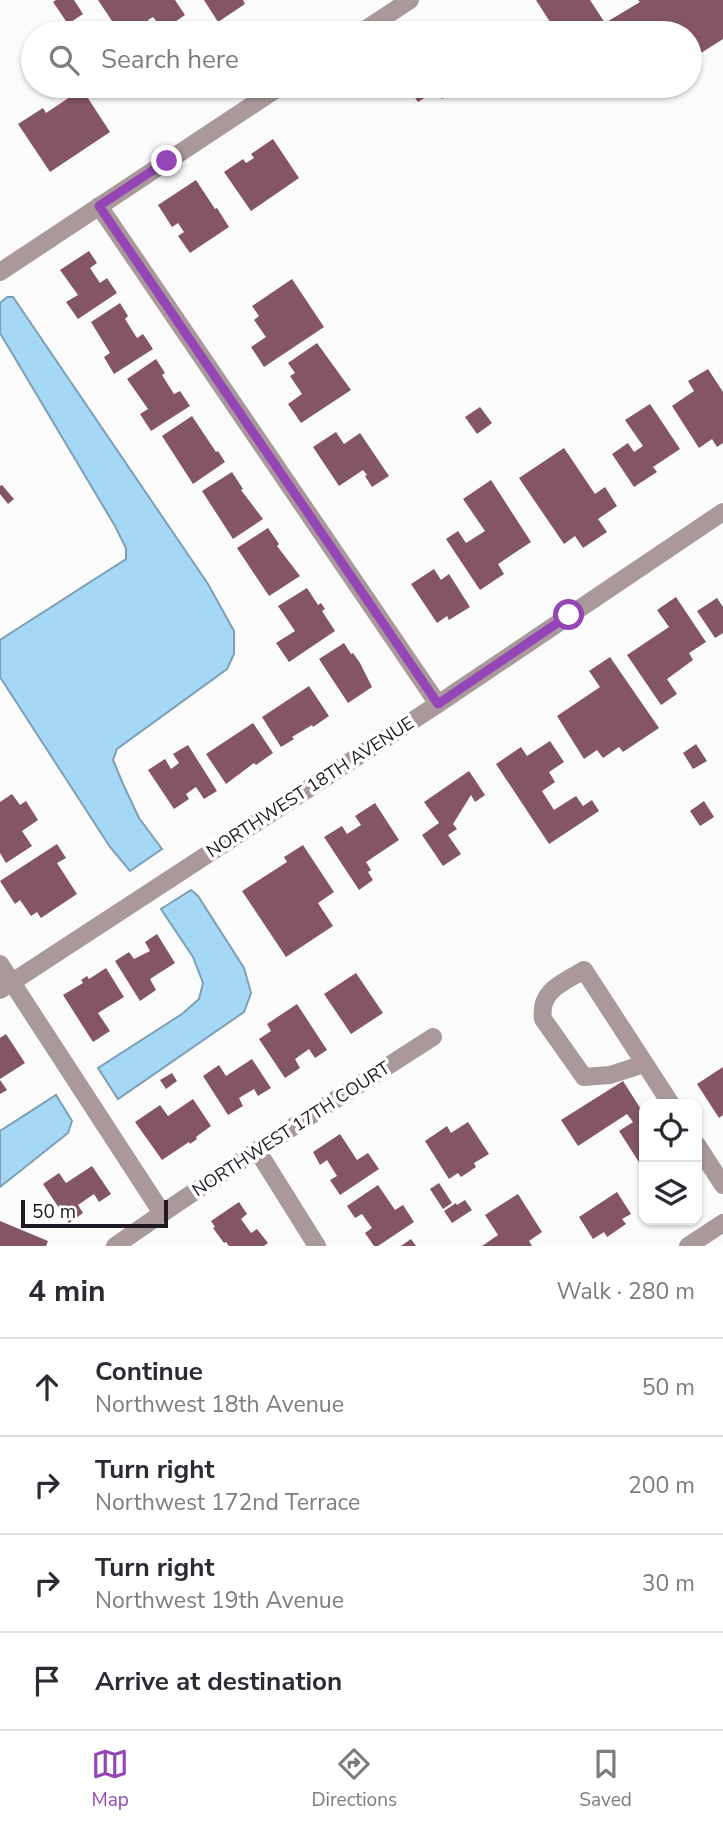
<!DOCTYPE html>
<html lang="en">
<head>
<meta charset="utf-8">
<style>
  body { margin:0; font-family:"Nunito Sans",sans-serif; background:#f7f7f7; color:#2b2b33 }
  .controls { position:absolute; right:21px; bottom:21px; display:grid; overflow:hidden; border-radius:14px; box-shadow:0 2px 5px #0004 }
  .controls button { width:63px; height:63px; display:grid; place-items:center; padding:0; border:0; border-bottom:2px solid #e1e1e2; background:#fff; color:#2b2b33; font:35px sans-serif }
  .scale { position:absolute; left:21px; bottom:18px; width:147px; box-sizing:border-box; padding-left:7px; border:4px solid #1f1924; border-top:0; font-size:19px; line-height:24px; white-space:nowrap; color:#1f1924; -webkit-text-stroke:5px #fff; paint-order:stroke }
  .stop { position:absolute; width:21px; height:21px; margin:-16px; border:5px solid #9546b6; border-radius:50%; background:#fff }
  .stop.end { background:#9546b6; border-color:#fff; box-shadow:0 2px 7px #0008 }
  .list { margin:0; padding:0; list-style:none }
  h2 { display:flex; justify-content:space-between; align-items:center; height:91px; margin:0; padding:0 28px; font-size:30px }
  h2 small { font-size:23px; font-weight:400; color:#7c7c81 }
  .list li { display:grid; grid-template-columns:46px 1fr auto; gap:21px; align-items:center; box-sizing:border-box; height:98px; padding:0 28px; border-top:2px solid #e1e1e2 }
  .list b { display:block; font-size:26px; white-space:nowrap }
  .list p { margin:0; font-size:23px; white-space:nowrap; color:#7c7c81 }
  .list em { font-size:23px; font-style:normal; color:#7c7c81 }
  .icon { flex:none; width:38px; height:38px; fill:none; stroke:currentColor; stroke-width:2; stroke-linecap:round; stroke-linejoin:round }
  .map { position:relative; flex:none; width:723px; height:1246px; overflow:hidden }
  .search { position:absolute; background:#fff; box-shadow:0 2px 5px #0004; left:21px; right:21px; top:21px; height:77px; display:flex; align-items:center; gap:18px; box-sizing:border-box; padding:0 24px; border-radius:38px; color:#7c7c81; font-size:26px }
  .sheet { height:483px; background:#fff }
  nav { display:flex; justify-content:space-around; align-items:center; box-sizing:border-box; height:98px; border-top:2px solid #e1e1e2; background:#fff; font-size:19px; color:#7c7c81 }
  nav a { display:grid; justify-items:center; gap:4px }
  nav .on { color:#9546b6 }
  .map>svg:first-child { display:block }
  .water { fill:#a5d8f5; stroke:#7d9fb6; stroke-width:2 }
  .building { fill:#845564 }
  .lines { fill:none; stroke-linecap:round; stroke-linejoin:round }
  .minor { stroke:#aa999b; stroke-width:18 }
  .route { stroke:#9546b6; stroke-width:9 }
  .labels { text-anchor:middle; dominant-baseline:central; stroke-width:7; stroke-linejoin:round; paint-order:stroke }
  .street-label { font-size:18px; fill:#1f1924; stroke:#fff }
</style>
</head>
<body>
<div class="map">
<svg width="723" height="1246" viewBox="0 0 723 1246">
  <rect width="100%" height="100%" fill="#fbfbfb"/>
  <!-- water -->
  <g class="water">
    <polygon points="7,297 13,297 208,584 234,631 234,654 227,669 117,749 113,760 123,784 139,818 162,849 130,871 110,847 0,677 0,640 126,559 126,548 115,526 0,333 0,303"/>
    <polygon points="191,890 198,896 244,968 251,993 244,1012 118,1099 98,1068 182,1014 199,999 203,983 193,957 161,909"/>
    <polygon points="56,1095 72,1121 68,1133 0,1187 0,1131"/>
  </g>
  <!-- building -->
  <g class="building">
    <polygon points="56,0 74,0 83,14 68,24 53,2"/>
    <polygon points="98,0 175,0 185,15 163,30 153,17 148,20 153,27 144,33 120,33"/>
    <polygon points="204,0 243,0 245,4 218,22"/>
    <polygon points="536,0 590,0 605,23 640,2 638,0 723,0 723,39 690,60 690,33 557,33"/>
    <polygon points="470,26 475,33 459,33"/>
    <polygon points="407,86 462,86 442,99 437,90 418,102"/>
    <polygon points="82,89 110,132 50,172 18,124 43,108 46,113"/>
    <polygon points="273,139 299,178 251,211 224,172 243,159 246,163 254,158 251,154"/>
    <polygon points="196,180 215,209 217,208 229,227 190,253 178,236 184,232 178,223 172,227 158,205"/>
    <polygon points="89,251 97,263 90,268 100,283 107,278 117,293 78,319 66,302 78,295 60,270"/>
    <polygon points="292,279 324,327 264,367 251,347 266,337 254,320 259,316 252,306"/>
    <polygon points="120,303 128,316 125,319 137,338 143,334 153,349 114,374 104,357 110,353 91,322"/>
    <polygon points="317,343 351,390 301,423 288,404 302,394 290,376 295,373 288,363"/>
    <polygon points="156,359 165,373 162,375 174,394 180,391 190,406 151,431 140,414 148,409 127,379"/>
    <polygon points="708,369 723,392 723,443 717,447 712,439 699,448 672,406 694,391 688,381"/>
    <polygon points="650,404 680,449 653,467 657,472 634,487 612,454 628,443 634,452 643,446 625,420"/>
    <polygon points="480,407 492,423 477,434 465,417"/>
    <polygon points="192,416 216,452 218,451 225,462 193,484 162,436"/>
    <polygon points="336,432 344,444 360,433 389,476 372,487 365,476 367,475 363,470 339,486 313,447"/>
    <polygon points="564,448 595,494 605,487 617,506 598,519 607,532 583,548 575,536 564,544 519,478"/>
    <polygon points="232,472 243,489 241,490 263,519 233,539 202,491"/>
    <polygon points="491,480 531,542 498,564 504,574 480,590 446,539 458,531 466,543 485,531 463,499"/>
    <polygon points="2,485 14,499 8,504 0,494 0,486"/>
    <polygon points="268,528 279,544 277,546 300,576 269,596 237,548"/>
    <polygon points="434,569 441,580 449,574 470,607 449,620 447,616 437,623 411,584"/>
    <polygon points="307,588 318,605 321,603 325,609 322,611 335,631 289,662 276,643 295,631 278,606"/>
    <polygon points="676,597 706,642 689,653 693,660 667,679 677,694 661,705 627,655 669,627 657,610"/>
    <polygon points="717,598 723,607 723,633 715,638 697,611"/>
    <polygon points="344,643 351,654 353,653 360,663 372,687 348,703 319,659"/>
    <polygon points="610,657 659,728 623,752 619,747 603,758 597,750 584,759 557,716 600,687 589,671"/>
    <polygon points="309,686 329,716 313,727 312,725 292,737 294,739 281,747 262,717"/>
    <polygon points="253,723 273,753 256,765 254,763 226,784 206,754"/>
    <polygon points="550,741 564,762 549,772 555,782 542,791 554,810 576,796 583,806 592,800 599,811 549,844 496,764 521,747 527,756"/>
    <polygon points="696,744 707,761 693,769 683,753"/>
    <polygon points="188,745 217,791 204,799 196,787 186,794 189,799 174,809 148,770 165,759 171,769 179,763 173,754"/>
    <polygon points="469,771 485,795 475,802 471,795 453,824 457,829 448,835 461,854 443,866 422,835 439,823 424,802"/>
    <polygon points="12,794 20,805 26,801 38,820 22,831 32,846 6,863 0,853 0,802"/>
    <polygon points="704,801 714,817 700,826 690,811"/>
    <polygon points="375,803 399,840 366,862 371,870 368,872 373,880 359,890 324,837 342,826 347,834 361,825 355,816"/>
    <polygon points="57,844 66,858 57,863 77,894 41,918 37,912 31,916 20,900 15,904 0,881"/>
    <polygon points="303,845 334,892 318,903 333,926 286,957 242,891 287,862 284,857"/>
    <polygon points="157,934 175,963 150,979 156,990 140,1001 115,961 129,952 134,959 150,951 145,942"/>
    <polygon points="106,968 124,997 98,1013 110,1031 93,1042 63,995 83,983 81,980 87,976 89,979"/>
    <polygon points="356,973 383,1013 351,1034 324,994"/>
    <polygon points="297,1004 327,1050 315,1058 309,1049 295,1059 300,1068 285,1078 259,1039 271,1031 267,1024"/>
    <polygon points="6,1034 25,1063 0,1079 0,1038"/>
    <polygon points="252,1059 271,1088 258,1096 254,1089 239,1098 243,1106 228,1115 203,1076 219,1065 226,1076"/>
    <polygon points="723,1067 723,1115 719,1118 697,1084"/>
    <polygon points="172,1073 177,1081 166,1089 160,1080"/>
    <polygon points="0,1080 7,1090 0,1094"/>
    <polygon points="623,1081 644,1114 644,1170 619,1131 633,1122 627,1114 578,1146 561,1120"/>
    <polygon points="193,1099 211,1126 196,1137 197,1139 190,1144 189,1142 162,1160 135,1122 160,1105 168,1116"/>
    <polygon points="468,1122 489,1154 474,1163 476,1167 461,1177 458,1173 449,1179 425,1141 447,1126 451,1133"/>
    <polygon points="340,1134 357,1160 368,1153 379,1169 340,1195 330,1180 337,1176 327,1160 320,1165 313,1152"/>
    <polygon points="92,1166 111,1194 99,1202 94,1194 78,1205 83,1213 69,1223 43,1184 59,1173 66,1183"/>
    <polygon points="439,1183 452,1203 443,1209 430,1189"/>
    <polygon points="378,1185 395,1210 403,1205 414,1222 378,1246 374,1246 365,1233 372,1228 362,1214 355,1218 347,1206"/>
    <polygon points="617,1192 631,1214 622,1219 626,1224 607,1237 604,1232 593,1239 579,1217"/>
    <polygon points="518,1194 542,1232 529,1241 532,1246 482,1246 498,1235 485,1215"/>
    <polygon points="465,1200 472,1210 452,1223 444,1211 456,1203 457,1205"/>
    <polygon points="239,1202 247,1214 241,1219 251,1233 257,1229 268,1243 264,1246 229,1246 226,1242 224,1243 213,1228 215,1227 211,1221"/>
    <polygon points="0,1221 48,1241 46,1246 0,1246"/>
    <polygon points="411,1239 416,1246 401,1246"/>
  </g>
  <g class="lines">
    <!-- minor -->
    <g class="minor">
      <polyline points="360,33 410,0"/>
      <polyline points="99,206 438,704"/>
      <polyline points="0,272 281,86"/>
      <polyline points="0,964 162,1213"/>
      <polyline points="0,990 438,704 723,512"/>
      <path d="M644,1064L610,1075L584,1077L543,1019C539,990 563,983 584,970L671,1104"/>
      <polyline points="697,1145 723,1185"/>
      <polyline points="257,1150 317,1246"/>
      <path d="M115,1246C219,1173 326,1106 433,1037"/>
      <polyline points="688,1246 723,1223"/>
    </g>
  </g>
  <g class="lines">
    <!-- route -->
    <polyline class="route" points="167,161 99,206 438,704 569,615"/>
  </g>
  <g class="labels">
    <!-- street labels -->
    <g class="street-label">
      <text transform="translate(310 787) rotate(-33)">NORTHWEST 18TH AVENUE</text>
      <text transform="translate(291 1129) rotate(-33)">NORTHWEST 17TH COURT</text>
    </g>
  </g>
</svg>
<div class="controls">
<button><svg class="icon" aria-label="locate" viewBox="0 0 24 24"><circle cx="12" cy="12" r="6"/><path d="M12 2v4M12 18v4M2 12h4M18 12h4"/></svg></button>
<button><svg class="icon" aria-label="layers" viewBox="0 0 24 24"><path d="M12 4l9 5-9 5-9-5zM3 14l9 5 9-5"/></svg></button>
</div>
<div class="scale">50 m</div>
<div class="stop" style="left:569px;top:615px"></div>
<div class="stop end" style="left:167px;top:161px"></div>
<div class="search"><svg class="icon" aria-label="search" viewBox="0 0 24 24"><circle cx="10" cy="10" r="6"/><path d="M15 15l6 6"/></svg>Search here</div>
</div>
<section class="sheet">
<h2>4 min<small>Walk · 280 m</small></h2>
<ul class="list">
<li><svg class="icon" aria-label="ahead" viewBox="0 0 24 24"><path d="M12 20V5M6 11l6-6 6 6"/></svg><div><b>Continue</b><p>Northwest 18th Avenue</p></div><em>50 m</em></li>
<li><svg class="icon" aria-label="right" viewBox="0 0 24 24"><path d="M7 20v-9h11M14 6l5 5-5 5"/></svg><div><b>Turn right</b><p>Northwest 172nd Terrace</p></div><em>200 m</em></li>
<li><svg class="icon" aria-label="right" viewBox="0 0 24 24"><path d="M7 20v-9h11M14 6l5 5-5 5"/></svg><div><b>Turn right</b><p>Northwest 19th Avenue</p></div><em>30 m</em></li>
<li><svg class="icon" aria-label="arrive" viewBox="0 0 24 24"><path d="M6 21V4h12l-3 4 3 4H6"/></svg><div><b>Arrive at destination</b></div></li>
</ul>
</section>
<nav>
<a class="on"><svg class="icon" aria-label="map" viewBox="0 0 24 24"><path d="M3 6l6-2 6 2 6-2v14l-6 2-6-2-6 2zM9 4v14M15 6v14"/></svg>Map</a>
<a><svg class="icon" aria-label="directions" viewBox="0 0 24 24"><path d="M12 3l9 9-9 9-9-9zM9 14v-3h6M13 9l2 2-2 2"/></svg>Directions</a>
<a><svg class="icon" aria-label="saved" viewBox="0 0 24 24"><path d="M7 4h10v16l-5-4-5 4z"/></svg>Saved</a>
</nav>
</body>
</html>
